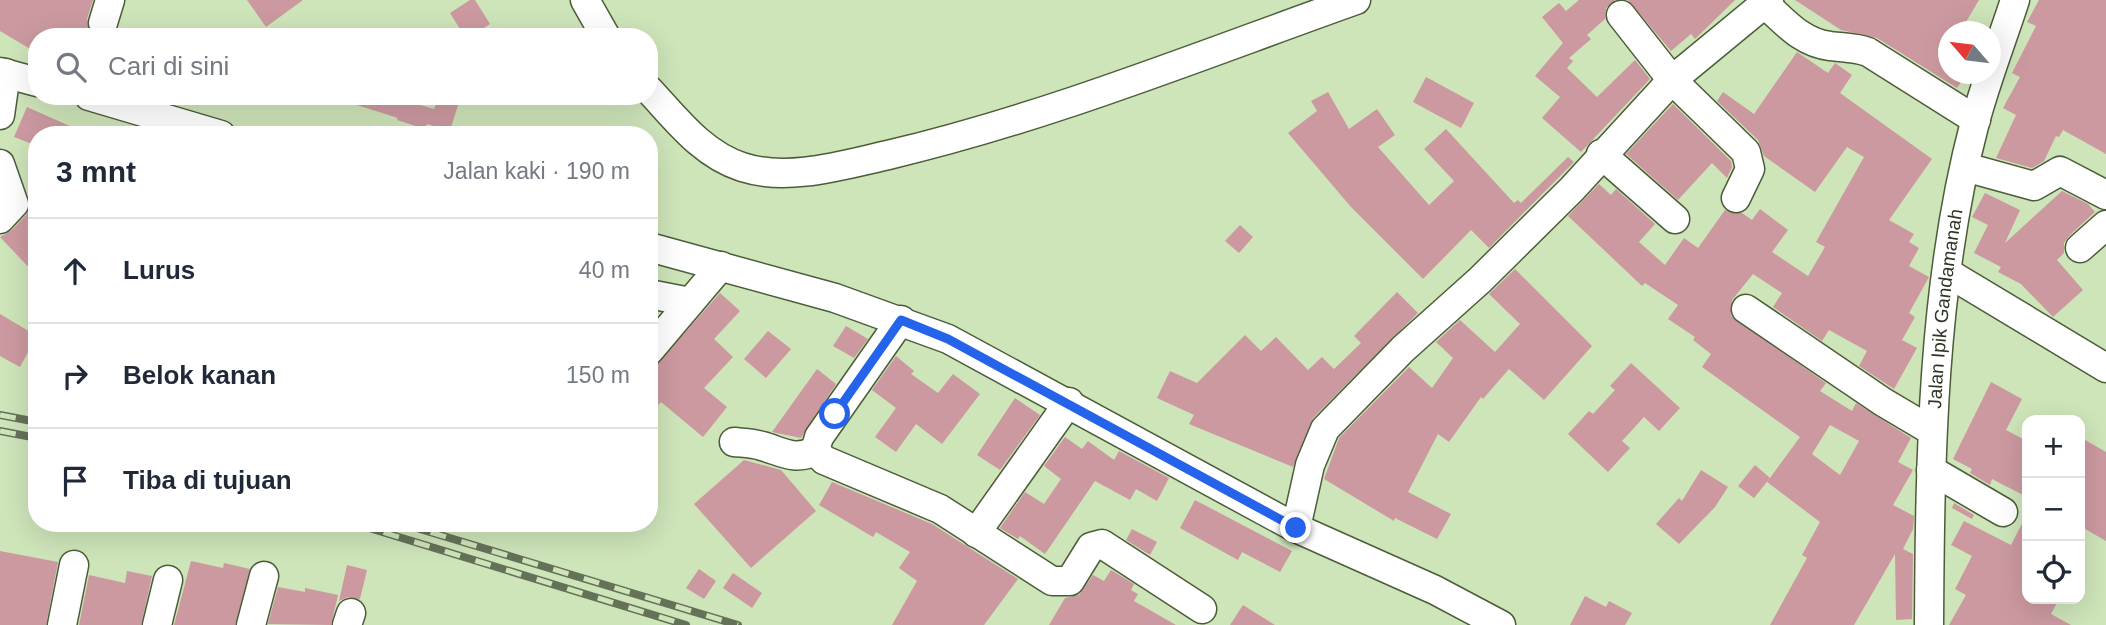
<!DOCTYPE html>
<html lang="id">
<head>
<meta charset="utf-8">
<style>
  body { margin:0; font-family:Arial,sans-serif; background:#f6f6f7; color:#1f2937 }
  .controls { position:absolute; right:21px; bottom:21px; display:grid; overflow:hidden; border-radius:14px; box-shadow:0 7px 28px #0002 }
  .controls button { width:63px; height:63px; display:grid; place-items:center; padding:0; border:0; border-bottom:2px solid #e0e1e3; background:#fff; color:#1f2937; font:35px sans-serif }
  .compass { position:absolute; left:1938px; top:21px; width:63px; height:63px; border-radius:50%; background:#fff; box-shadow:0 7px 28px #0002; rotate:298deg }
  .stop { position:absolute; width:21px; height:21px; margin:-16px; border:5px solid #2563eb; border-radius:50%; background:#fff }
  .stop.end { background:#2563eb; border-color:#fff; box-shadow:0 2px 7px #0008 }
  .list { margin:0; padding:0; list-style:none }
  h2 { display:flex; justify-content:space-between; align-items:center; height:91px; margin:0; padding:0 28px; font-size:30px }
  h2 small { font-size:23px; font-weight:400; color:#747a83 }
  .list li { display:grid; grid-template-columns:46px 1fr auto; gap:21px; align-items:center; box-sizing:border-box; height:105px; padding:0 28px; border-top:2px solid #e0e1e3 }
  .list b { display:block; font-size:26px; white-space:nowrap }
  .list em { font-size:23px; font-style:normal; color:#747a83 }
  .icon { flex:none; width:38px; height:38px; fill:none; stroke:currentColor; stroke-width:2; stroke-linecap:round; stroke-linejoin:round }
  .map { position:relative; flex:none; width:2106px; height:625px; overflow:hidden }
  .search { position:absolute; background:#fff; box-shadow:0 7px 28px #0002; left:28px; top:28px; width:630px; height:77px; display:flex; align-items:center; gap:18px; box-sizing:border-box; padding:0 24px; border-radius:28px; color:#747a83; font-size:26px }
  .panel { position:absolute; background:#fff; box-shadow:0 7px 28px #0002; left:28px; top:126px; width:630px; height:406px; border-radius:28px }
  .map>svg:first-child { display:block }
  .building { fill:#cc99a0; fill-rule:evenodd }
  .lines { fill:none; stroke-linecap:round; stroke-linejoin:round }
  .minor-casing { stroke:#4b5d38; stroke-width:31 }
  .minor { stroke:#fff; stroke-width:28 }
  .rail-casing { stroke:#657258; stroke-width:8 }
  .rail { stroke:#cee4b9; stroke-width:5; stroke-dasharray:16; stroke-linecap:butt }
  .route { stroke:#2563eb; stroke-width:9 }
  .labels { text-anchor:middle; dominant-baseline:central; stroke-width:7; stroke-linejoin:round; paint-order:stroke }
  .street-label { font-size:19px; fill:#2e3626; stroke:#cee4b9 }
</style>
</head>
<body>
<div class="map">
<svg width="2106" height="625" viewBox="0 0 2106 625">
  <rect width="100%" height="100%" fill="#cee4b9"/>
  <!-- building -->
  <g class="building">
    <polygon points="0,0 93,0 87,19 89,32 86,37 37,37 37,53 0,31"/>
    <polygon points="247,0 303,0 266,27"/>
    <polygon points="470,0 475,0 490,24 470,37 465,37 450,13"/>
    <polygon points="1579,0 1615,0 1606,8 1605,19 1587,35 1591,39 1569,58 1573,61 1567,68 1597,97 1635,60 1650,79 1581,152 1542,118 1560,97 1535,76 1563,43 1542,17 1559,3 1566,11"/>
    <polygon points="1628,0 1735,0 1695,39 1691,34 1671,51"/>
    <polygon points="1795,0 1979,0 1960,32 1949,32 1949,74 1967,74 1957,88 1877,38 1841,30"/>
    <polygon points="2039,0 2106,0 2106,154 2063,130 2059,137 2056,136 2044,161 2032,168 1996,158 2016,115 2003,108 2020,77 2012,73 2036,26 2027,22"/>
    <path d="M1797,52L1828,73L1835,63L1852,75L1840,93L1932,159L1889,220L1914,234L1909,242L1919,248L1909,266L1929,277L1909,313L1915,317L1902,340L1917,348L1894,389L1859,366L1867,351L1829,330L1822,341L1773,307L1782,293L1753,274L1732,300L1731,316L1826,383L1820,391L1852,411L1856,403L1911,438L1898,462L1913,470L1893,505L1914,516L1913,529L1903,549L1913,554L1912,619L1896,620L1895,554L1854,625H1770L1807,558L1802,555L1820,522L1767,482L1800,437L1702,367L1711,354L1693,340L1695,337L1668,319L1678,305L1645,283L1642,286L1568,216L1599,184L1611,195L1616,189L1655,224L1639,242L1665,265L1684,238L1698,248L1725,210L1742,213L1752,220L1760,209L1788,230L1772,252L1808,276L1825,247L1816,242L1864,157L1847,147L1815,192L1764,156L1758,140L1717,101L1723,92L1754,114ZM1830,425L1859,441L1840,475L1812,454Z"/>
    <polygon points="1426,77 1474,103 1461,128 1413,102"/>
    <polygon points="1328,92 1349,129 1377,109 1395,135 1378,147 1429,205 1454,181 1424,149 1446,129 1514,203 1518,200 1521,203 1568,157 1574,162 1489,248 1471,230 1423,279 1351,207 1288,133 1317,111 1311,101"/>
    <polygon points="342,96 401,96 400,99 434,109 438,99 458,105 450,131 427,124 425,129 397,120 398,118 341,100"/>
    <polygon points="1673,104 1731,161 1732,167 1727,178 1712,163 1678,200 1626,154"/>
    <polygon points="27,107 90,135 37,135 37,146 14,137"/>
    <polygon points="2062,191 2088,204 2095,212 2069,236 2064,243 2064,253 2057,260 2083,290 2053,317 2021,284 1998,272 2001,267 1974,253 1988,225 1972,217 1985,193 2020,210 2005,243"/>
    <polygon points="37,194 37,276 0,237 12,230 26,215 30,200"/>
    <polygon points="1240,225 1253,237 1239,253 1225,241"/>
    <polygon points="1515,269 1592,346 1544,400 1509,369 1483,399 1481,397 1449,442 1438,434 1408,492 1451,514 1437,539 1395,518 1394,521 1324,479 1339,438 1409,367 1432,388 1453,358 1436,342 1460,320 1495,352 1520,324 1489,294"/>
    <polygon points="1397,292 1418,313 1313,418 1293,467 1189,424 1194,415 1157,398 1170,371 1197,383 1245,335 1261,351 1276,337 1308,370 1322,357 1334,369 1361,343 1354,336"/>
    <polygon points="720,293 740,311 714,339 733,357 704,388 727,407 703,437 661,402 649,415 649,373"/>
    <polygon points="0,314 37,336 20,367 0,356"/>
    <polygon points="846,326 868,339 854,358 833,346"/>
    <polygon points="768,331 791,349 766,378 744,359"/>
    <polygon points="896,356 914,371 911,374 938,393 953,374 980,394 942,444 916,424 896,452 875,437 896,408 872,390"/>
    <polygon points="1631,363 1680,408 1659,431 1644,417 1622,441 1630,448 1608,472 1568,434 1589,411 1593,414 1615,390 1610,386"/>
    <polygon points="817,369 836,384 801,438 772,432"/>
    <polygon points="1991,382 2022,399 2006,430 2027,441 2027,497 1992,479 1990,485 1970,473 1972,469 1953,459"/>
    <polygon points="1015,398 1040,415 1000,470 977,455"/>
    <polygon points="1065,437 1082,449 1088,441 1114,460 1119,451 1169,478 1157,501 1136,489 1130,500 1095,481 1045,554 1020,536 1018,539 1000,528 1025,492 1044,504 1061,479 1044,466"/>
    <polygon points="2080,437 2106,452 2106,541 2080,526"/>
    <polygon points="744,460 781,470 816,511 751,568 694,504"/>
    <polygon points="1755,465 1770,478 1754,498 1738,486"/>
    <polygon points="1701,470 1728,487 1715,507 1679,544 1656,524 1679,498 1682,501"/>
    <polygon points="832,482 932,524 1018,579 984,625 892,625 917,581 899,568 910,552 876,532 873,537 819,505"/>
    <polygon points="1195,500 1292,551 1280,572 1242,552 1238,560 1180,528"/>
    <polygon points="1954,503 1974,515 1972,519 1952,508"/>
    <polygon points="2027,514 2027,599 2059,599 2051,614 2071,625 1949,625 1966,595 1955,589 1972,556 1951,545 1964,521 2011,545"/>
    <polygon points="1132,529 1157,542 1150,555 1126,540"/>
    <polygon points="0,551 58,562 46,625 0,625"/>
    <polygon points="191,561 223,568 224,563 250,569 235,625 174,625"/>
    <polygon points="347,565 367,570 360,599 348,597 339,601"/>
    <polygon points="699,569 716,581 704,599 686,588"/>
    <polygon points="1111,570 1134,584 1131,590 1138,594 1134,601 1176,625 1049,625 1065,598 1079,595 1093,575 1104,581"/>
    <polygon points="127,571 152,576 141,625 79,625 89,575 125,583"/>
    <polygon points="733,573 762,593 752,608 723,588"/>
    <polygon points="278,587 305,592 305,588 338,595 331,625 268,624"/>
    <polygon points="1585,596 1606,607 1609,601 1632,613 1625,625 1570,625"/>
    <polygon points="1243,605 1275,625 1230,625"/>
  </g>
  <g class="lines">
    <!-- minor casing -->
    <g class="minor-casing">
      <g id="minor">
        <polyline points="585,0 606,37"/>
        <path d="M1765,4C1785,22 1802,43 1830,46C1844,48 1854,47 1868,52L1976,120"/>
        <polyline points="1621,15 1672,80 1746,152 1750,169 1736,198"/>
        <polyline points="103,23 110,0"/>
        <polyline points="0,72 37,82"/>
        <path d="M649,90C677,120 702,154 742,167C788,182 843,165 888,155C1049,117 1201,55 1356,0"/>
        <polyline points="89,96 221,135"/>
        <polyline points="0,115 6,73"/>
        <polyline points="1601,154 1675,219"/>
        <polyline points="0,164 14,204 0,219"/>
        <polyline points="1965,167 2034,186 2060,171 2106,195"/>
        <polyline points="649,247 835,298 948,339 1296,528 1435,590 1501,625"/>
        <polyline points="2080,248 2106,225"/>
        <polyline points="1948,273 2106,368"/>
        <polyline points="649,294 690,302"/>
        <polyline points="1746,309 1883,402 1932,431"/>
        <polyline points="901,320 819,437 815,451 824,460 940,509 1052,581 1070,581 1091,547 1102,544 1202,609"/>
        <polyline points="649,351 721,266"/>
        <path d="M734,442C743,443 753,443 762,446C783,452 794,461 815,451"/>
        <polyline points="1931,470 2003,512"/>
        <polyline points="1296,528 1310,465 1325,429 1403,349 1480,280 1572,189 1672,80 1769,0"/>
        <polyline points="976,533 1069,402"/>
        <polyline points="62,625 74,565"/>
        <polyline points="157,625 168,580"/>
        <polyline points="251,625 264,576"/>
        <polyline points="347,625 351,613"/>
        <path id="s1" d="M1929,625C1930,458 1932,284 1975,122C1986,81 2002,40 2015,0"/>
      </g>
    </g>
    <!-- minor -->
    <use href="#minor" class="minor"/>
    <!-- rail casing -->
    <g class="rail-casing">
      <g id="rail">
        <polyline points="0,415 37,422"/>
        <polyline points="0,431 37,438"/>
        <polyline points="353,523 686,625"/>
        <polyline points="400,523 738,625"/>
      </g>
    </g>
    <!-- rail -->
    <use href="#rail" class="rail"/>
  </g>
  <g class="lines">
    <!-- route -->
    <polyline class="route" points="835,414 901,320 948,339 1296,528"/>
  </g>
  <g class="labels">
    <!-- street labels -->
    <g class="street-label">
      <text stroke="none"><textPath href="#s1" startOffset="317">Jalan Ipik Gandamanah</textPath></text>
    </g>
  </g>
</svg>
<div class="controls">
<button>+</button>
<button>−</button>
<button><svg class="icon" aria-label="locate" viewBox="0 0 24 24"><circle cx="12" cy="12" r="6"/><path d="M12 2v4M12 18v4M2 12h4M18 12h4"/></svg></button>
</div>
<svg class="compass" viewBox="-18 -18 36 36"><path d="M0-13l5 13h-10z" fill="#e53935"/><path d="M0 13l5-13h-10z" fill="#747a83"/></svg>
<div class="stop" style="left:835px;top:414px"></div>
<div class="stop end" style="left:1296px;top:528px"></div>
<div class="search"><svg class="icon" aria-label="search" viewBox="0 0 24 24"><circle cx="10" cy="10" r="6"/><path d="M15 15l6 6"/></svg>Cari di sini</div>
<section class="panel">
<h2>3 mnt<small>Jalan kaki · 190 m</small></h2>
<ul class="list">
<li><svg class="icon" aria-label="ahead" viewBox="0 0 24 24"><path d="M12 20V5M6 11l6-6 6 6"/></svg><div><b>Lurus</b></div><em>40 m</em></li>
<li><svg class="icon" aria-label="right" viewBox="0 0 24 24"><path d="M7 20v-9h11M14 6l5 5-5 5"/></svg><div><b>Belok kanan</b></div><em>150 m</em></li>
<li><svg class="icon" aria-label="arrive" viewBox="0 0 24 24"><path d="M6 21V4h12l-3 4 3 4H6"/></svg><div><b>Tiba di tujuan</b></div></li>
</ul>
</section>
</div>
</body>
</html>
